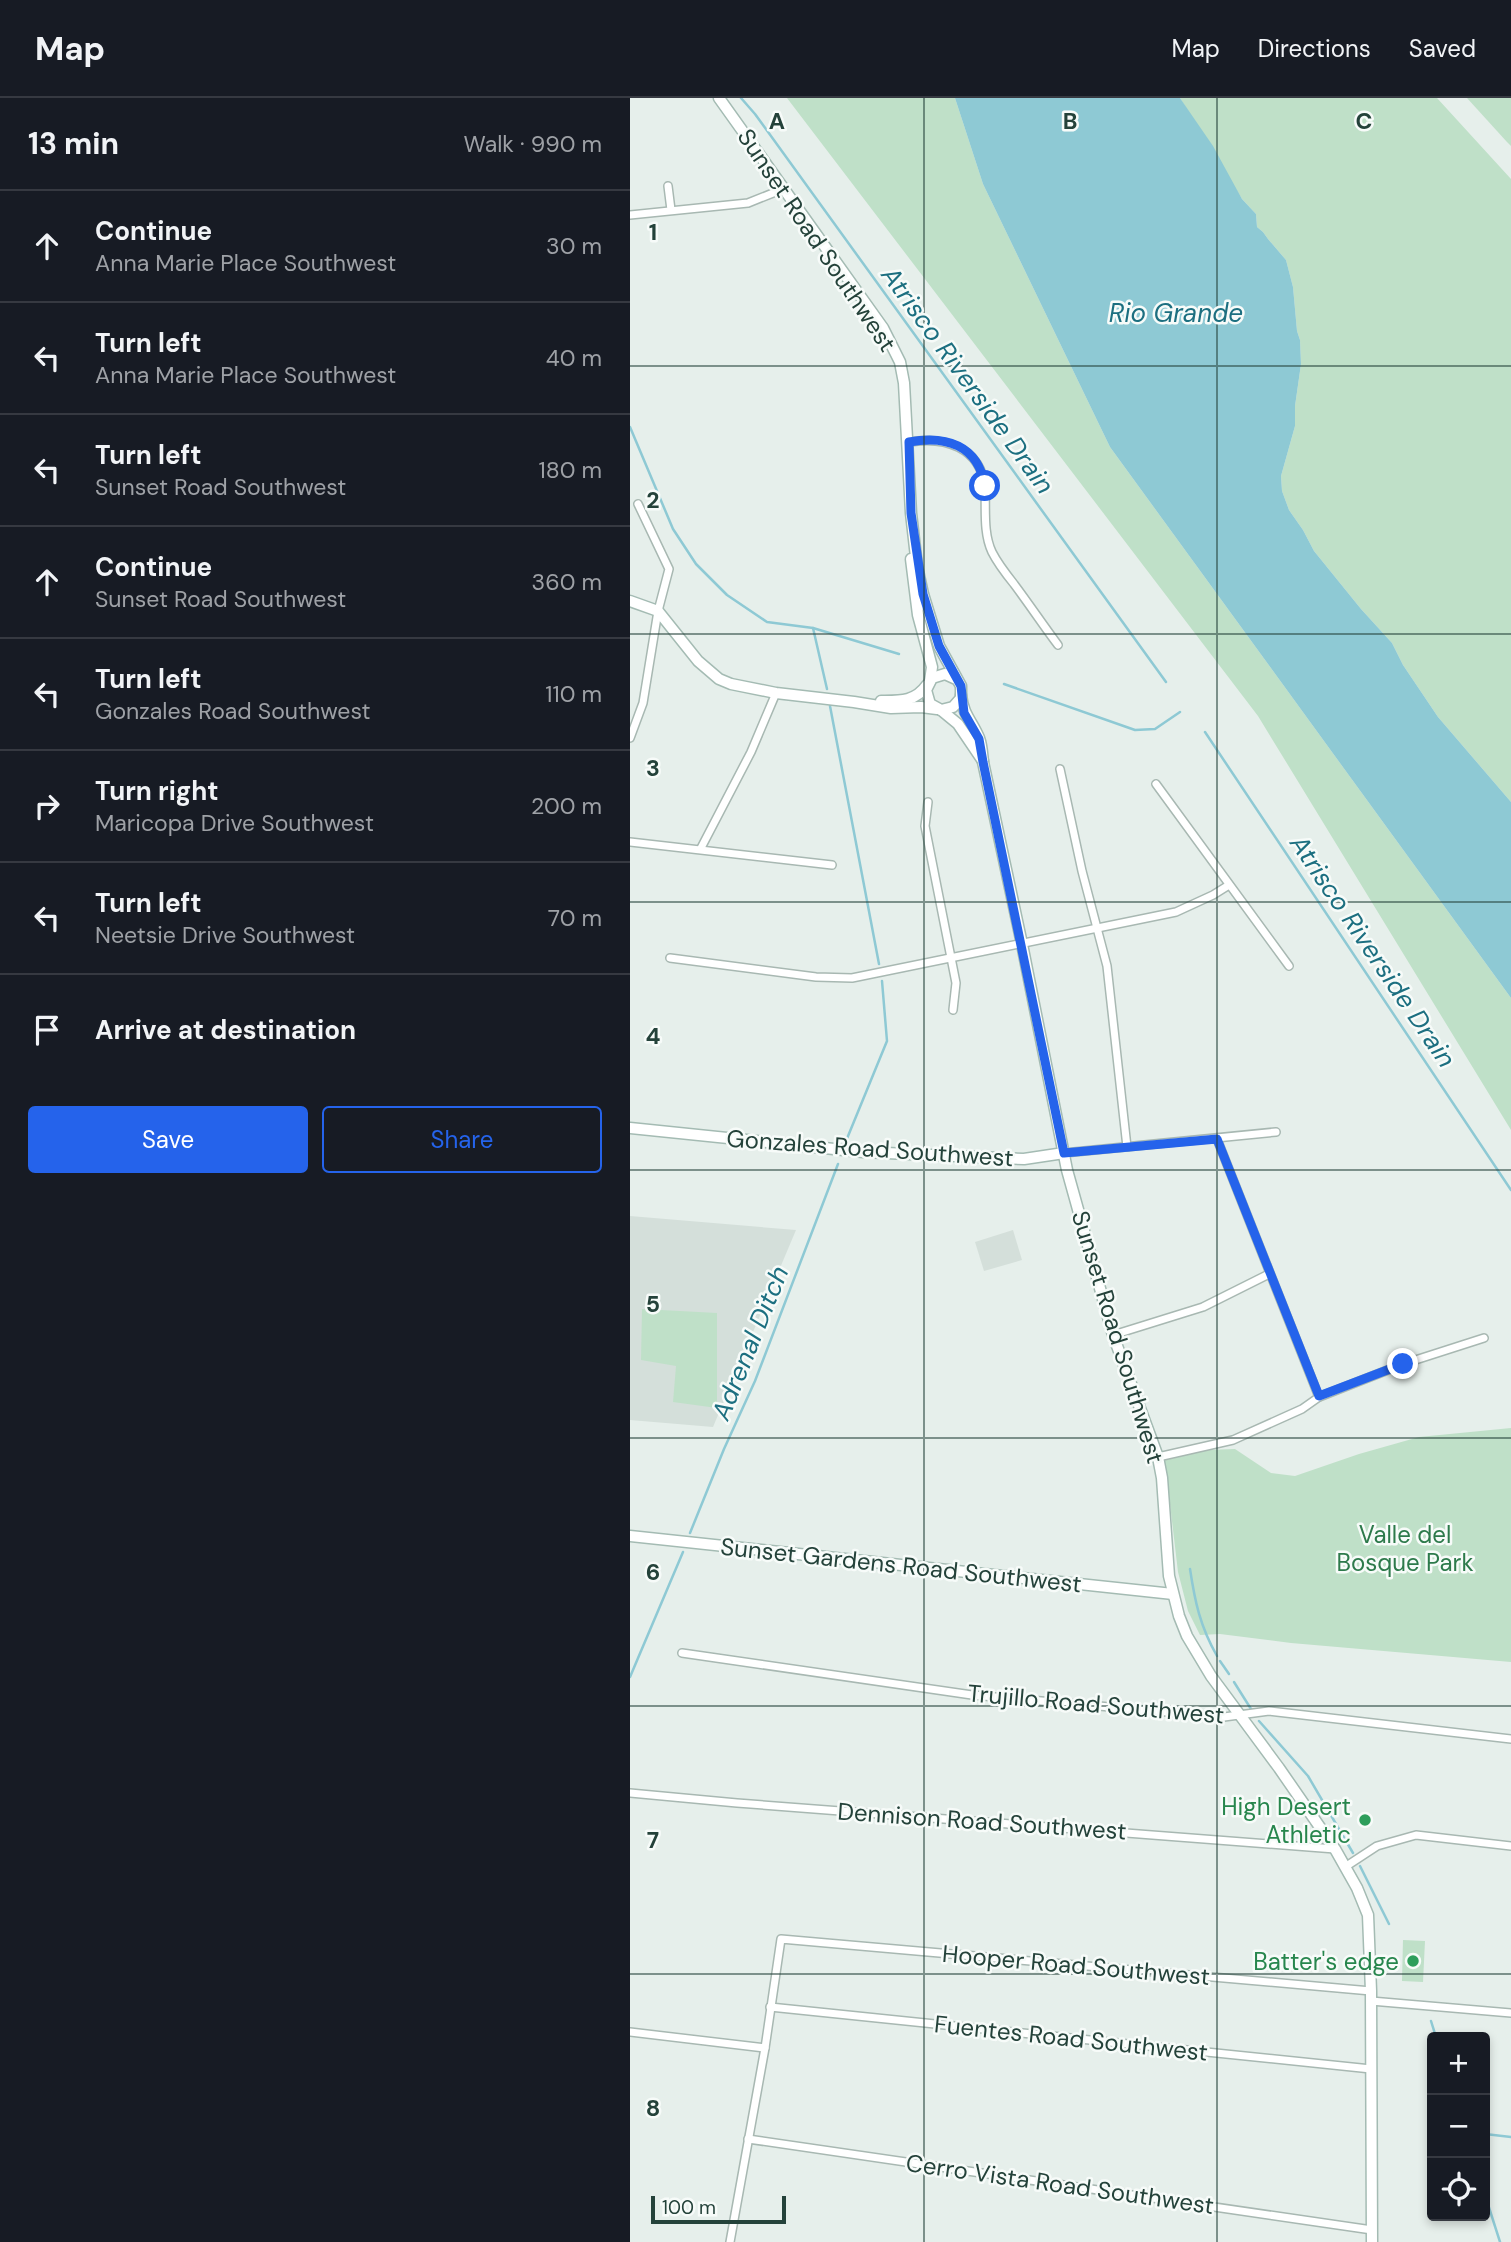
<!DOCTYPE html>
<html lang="en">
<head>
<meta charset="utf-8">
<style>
  body { margin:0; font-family:"DM Sans",sans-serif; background:#20242c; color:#f1f3f6 }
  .controls { position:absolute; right:21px; bottom:21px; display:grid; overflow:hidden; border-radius:7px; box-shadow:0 4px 10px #0003 }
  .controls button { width:63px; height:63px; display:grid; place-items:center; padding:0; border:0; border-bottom:2px solid #363941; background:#171b24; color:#f1f3f6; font:35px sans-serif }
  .scale { position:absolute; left:21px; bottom:18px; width:135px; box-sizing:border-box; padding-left:7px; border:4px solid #24423a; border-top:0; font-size:19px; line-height:24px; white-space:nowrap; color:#24423a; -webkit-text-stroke:5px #f7fbf9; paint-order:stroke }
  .stop { position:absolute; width:21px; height:21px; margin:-16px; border:5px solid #2563eb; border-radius:50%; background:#fff }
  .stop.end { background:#2563eb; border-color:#fff; box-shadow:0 2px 7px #0008 }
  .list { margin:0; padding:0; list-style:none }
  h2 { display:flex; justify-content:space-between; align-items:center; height:91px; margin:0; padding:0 28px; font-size:30px }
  h2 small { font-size:23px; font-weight:400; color:#9ea1a6 }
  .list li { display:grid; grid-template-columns:46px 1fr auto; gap:21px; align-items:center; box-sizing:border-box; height:112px; padding:0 28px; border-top:2px solid #363941 }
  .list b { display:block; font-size:26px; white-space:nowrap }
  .list p { margin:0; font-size:23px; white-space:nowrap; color:#9ea1a6 }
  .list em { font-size:23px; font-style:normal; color:#9ea1a6 }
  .actions { display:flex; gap:14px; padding:21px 28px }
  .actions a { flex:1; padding:16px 0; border:2px solid #2563eb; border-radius:7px; text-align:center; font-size:24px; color:#2563eb }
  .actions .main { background:#2563eb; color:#fff }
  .icon { flex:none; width:38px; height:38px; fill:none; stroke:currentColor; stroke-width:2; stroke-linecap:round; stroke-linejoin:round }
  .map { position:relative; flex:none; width:881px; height:2144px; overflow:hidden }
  header { display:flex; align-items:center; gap:42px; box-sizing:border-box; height:98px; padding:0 35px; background:#171b24; border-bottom:2px solid #363941 }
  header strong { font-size:33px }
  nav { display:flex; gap:38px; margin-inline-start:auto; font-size:24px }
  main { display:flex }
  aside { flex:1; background:#171b24 }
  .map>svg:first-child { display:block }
  .built { fill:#d4dfda }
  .green { fill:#bfe0c8 }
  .water { fill:#8ec9d4 }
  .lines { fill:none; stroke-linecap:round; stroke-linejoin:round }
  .stream { stroke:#8ec9d4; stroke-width:2.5 }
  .street-casing { stroke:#a8b8b2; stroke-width:10 }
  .secondary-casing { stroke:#a4bbb3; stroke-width:13 }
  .street { stroke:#fff; stroke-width:7 }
  .secondary { stroke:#fff; stroke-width:10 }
  .route { stroke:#2563eb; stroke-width:9 }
  .grid { fill:none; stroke:#24423a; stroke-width:2; stroke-opacity:0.55 }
  .leisure-dot { fill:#2e9e5b; stroke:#f7fbf9; stroke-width:2.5 }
  .labels { text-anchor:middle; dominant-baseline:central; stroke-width:5; stroke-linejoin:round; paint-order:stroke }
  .street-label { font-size:24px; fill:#24423a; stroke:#f7fbf9 }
  .park-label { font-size:24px; fill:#2d7a4b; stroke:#f7fbf9 }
  .leisure-label { font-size:24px; fill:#27864d; stroke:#f7fbf9; text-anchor:end }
  .water-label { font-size:26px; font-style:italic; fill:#1c6f80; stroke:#f7fbf9 }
  .grid-label { font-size:23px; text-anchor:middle; font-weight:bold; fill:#24423a; stroke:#f7fbf9; stroke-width:5; stroke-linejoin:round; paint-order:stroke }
</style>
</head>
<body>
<header>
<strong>Map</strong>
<nav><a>Map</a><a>Directions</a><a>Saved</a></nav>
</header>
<main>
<aside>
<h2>13 min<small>Walk · 990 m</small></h2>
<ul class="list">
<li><svg class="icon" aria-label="ahead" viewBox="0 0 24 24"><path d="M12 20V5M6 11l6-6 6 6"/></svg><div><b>Continue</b><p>Anna Marie Place Southwest</p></div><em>30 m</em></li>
<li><svg class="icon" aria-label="left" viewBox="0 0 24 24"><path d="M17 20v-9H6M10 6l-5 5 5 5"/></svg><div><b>Turn left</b><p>Anna Marie Place Southwest</p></div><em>40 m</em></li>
<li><svg class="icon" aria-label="left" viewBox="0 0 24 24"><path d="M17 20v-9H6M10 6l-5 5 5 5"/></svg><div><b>Turn left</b><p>Sunset Road Southwest</p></div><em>180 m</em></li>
<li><svg class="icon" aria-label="ahead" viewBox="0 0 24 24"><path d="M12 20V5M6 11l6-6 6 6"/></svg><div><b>Continue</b><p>Sunset Road Southwest</p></div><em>360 m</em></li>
<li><svg class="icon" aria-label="left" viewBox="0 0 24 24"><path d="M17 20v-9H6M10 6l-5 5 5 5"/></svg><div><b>Turn left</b><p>Gonzales Road Southwest</p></div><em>110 m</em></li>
<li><svg class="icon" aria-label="right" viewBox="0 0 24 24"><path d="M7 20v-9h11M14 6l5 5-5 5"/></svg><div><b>Turn right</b><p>Maricopa Drive Southwest</p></div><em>200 m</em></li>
<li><svg class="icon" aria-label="left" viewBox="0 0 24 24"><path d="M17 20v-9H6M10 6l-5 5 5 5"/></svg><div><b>Turn left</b><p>Neetsie Drive Southwest</p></div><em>70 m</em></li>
<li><svg class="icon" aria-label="arrive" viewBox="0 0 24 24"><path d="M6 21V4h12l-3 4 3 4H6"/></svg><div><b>Arrive at destination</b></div></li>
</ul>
<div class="actions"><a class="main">Save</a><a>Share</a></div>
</aside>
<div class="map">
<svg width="881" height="2144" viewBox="0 0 881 2144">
  <rect width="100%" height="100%" fill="#e6efeb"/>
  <!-- built -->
  <g class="built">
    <polygon points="0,1118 166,1132 83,1329 0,1322"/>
    <polygon points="383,1132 392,1162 354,1173 345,1144"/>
  </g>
  <!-- green -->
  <g class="green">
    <polygon points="157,0 325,0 353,86 480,349 881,900 881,1032 628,618"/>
    <polygon points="550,0 807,0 881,81 881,704 808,619 773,567 762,545 731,511 684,453 673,432 659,412 652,393 651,378 665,328 665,308 671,266 670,242 667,233 663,189 656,162 638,141 633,134 627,129 626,116 612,101"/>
    <polygon points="837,0 881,0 881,48 877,44"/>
    <polygon points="12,1211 87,1215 87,1310 43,1304 46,1268 11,1262"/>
    <polygon points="881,1330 881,1564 661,1545 590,1536 570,1537 558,1513 548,1474 540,1406 532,1363 577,1352 605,1351 641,1375 665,1378 729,1356 789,1339"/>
    <polygon points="773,1842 795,1843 793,1884 772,1883"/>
  </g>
  <!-- water -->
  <polygon class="water" points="325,0 550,0 583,48 612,101 626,116 627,129 633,134 638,141 656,162 663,189 667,233 670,242 671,266 665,308 665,328 651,378 652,393 659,412 673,432 684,453 731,511 762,545 773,567 808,619 881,704 881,900 480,349 353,86"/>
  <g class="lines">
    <!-- stream -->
    <g class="stream">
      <polyline points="111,0 125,16 536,584"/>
      <polyline points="0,329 43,431 66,466 97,497 137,524 183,530 269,556"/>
      <polyline points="183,530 197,591"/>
      <polyline points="374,586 505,632 525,631 550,614"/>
      <polyline points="200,608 249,866"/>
      <polyline points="575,634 881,1092"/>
      <polyline points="216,1043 257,943 252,883"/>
      <polyline points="60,1435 94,1351 125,1283 208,1066"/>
      <path d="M560,1471C565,1504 570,1528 587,1558"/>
      <polyline points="590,1563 599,1576"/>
      <polyline points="0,1579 53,1454"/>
      <polyline points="604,1584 621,1611"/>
      <polyline points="629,1623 678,1678 723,1755"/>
      <polyline points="730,1768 759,1826"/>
      <polyline points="801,1923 806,1939"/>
      <polyline points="855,2036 881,2039"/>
      <polyline points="855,2097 870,2144"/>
    </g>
    <!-- street casing -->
    <g class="street-casing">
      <g id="street">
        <polyline points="38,88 41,112"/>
        <polyline points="0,117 118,105 153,91"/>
        <path d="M279,344C314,338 351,349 355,390C356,411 353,435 362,454C368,466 376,476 384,486C399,506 413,527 428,547"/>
        <polyline points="0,640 13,605 28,513 39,471 8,406"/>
        <polyline points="430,671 452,773 477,868 497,1049"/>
        <polyline points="526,686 659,868"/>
        <polyline points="298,704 295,728 326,885 323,912"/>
        <polyline points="0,744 202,767"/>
        <polyline points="71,750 121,654 146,595"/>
        <polyline points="40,860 186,879 222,880 546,814 583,797 599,787"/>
        <polyline points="587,1041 689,1299"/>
        <polyline points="434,1055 646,1034"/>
        <polyline points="483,1237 573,1209 639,1176"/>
        <polyline points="528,1359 603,1342 672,1311 689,1299 773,1266 854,1240"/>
        <polyline points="52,1555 342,1597 594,1619 639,1613 881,1641"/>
        <polyline points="0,1695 107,1705 705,1751"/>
        <polyline points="715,1769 747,1748 786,1737 881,1748"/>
        <polyline points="741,1903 881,1915"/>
        <polyline points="140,1909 741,1971"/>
        <polyline points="0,1934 135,1950"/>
        <polyline points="118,2041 742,2132"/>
        <polyline points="100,2144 135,1950 151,1841 741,1893"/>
      </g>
    </g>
    <!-- secondary casing -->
    <g class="secondary-casing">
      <g id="secondary">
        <polyline points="89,0 253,230 270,264 274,285 281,415 287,468 293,496 309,548 331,588 331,600 323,609 311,612 300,606 296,592 302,580 315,576 326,581"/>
        <polyline points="281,461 288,517 302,569 300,583"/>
        <polyline points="0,503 28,513 68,563 89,581 101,586 146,595 224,604 261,610 291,609 307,611"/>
        <path d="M331,597C333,617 342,623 349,640C352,648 352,656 353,664L392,846L437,1072L483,1237L528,1359L532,1380L539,1478L549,1518L557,1538L581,1578L649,1670L705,1751L727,1790L738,1817L741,1893L742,2144"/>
        <path d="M251,603C270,603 285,604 297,587"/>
        <polyline points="311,612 328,626 353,663"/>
        <polyline points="0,1030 233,1054 394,1061 434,1055"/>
        <polyline points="0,1438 543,1496"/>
      </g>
    </g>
    <!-- street -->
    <use href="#street" class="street"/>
    <!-- secondary -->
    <use href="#secondary" class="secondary"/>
  </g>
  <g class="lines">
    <!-- route -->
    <path class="route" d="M355,388C348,347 316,337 279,344L281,415L293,496L309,548L331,588L334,615L349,641L353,664L434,1055L587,1041L689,1298L773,1266"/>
  </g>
  <!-- grid -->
  <path class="grid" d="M294,0V2144M587,0V2144M0,268H881M0,536H881M0,804H881M0,1072H881M0,1340H881M0,1608H881M0,1876H881"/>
  <!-- markers -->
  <g class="leisure-dot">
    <circle cx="735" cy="1722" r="7"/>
    <circle cx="783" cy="1863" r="7"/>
  </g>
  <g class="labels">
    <!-- street labels -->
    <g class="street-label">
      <text transform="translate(187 142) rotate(56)">Sunset Road Southwest</text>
      <text transform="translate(240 1050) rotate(4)">Gonzales Road Southwest</text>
      <text transform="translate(488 1239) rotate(73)">Sunset Road Southwest</text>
      <text transform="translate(271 1467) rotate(6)">Sunset Gardens Road Southwest</text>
      <text transform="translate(466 1606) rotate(5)">Trujillo Road Southwest</text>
      <text transform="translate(352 1723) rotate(4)">Dennison Road Southwest</text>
      <text transform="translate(446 1867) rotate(5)">Hooper Road Southwest</text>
      <text transform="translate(441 1940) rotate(6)">Fuentes Road Southwest</text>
      <text transform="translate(430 2086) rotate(8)">Cerro Vista Road Southwest</text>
    </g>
    <!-- park labels -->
    <g class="park-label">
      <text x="775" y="1436">Valle del<tspan x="775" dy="28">Bosque Park</tspan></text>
    </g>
    <!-- leisure labels -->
    <g class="leisure-label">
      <text x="721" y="1708">High Desert<tspan x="721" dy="28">Athletic</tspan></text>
      <text x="769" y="1863">Batter's edge</text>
    </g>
    <!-- water labels -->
    <g class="water-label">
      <text x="546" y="215">Rio Grande</text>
      <text transform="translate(338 282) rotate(54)">Atrisco Riverside Drain</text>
      <text transform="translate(743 853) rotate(56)">Atrisco Riverside Drain</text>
      <text transform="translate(120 1245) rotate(-68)">Adrenal Ditch</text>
    </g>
  </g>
  <g class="grid-label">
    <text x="147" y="31">A</text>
    <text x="440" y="31">B</text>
    <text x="734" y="31">C</text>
    <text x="23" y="142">1</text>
    <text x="23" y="410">2</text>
    <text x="23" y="678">3</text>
    <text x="23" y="946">4</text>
    <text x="23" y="1214">5</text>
    <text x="23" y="1482">6</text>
    <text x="23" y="1750">7</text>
    <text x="23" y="2018">8</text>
  </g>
</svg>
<div class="controls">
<button>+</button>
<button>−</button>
<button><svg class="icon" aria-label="locate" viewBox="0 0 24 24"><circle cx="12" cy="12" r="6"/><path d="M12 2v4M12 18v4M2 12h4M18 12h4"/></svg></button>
</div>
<div class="scale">100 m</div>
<div class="stop" style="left:355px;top:388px"></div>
<div class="stop end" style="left:773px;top:1266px"></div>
</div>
</main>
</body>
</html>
